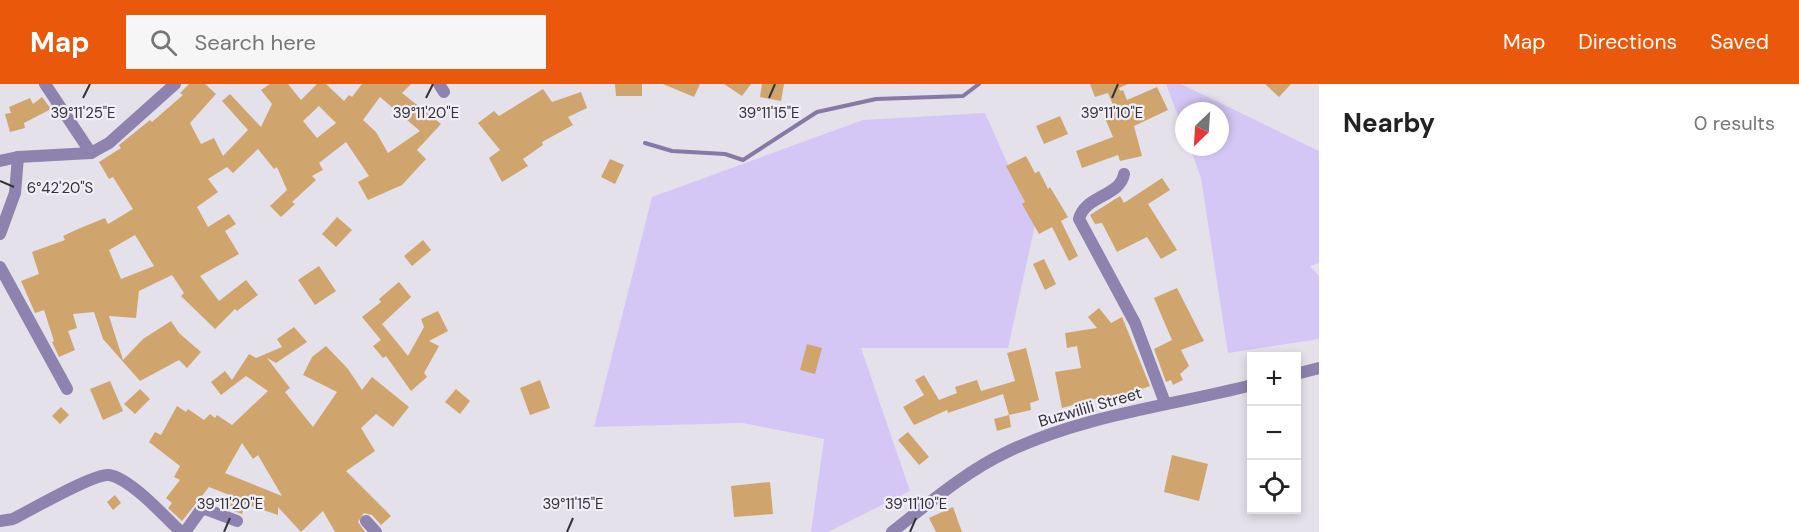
<!DOCTYPE html>
<html lang="en">
<head>
<meta charset="utf-8">
<style>
  body { margin:0; font-family:"DM Sans",sans-serif; background:#f6f6f6; color:#222 }
  .controls { position:absolute; right:18px; bottom:18px; display:grid; overflow:hidden; border-radius:0px; box-shadow:0 3px 9px #0003 }
  .controls button { width:54px; height:54px; display:grid; place-items:center; padding:0; border:0; border-bottom:2px solid #e0e0e0; background:#fff; color:#222; font:30px sans-serif }
  .compass { position:absolute; left:1175px; top:18px; width:54px; height:54px; border-radius:50%; background:#fff; box-shadow:0 3px 9px #0003; rotate:205deg }
  .list { margin:0; padding:0; list-style:none }
  h2 { display:flex; justify-content:space-between; align-items:center; height:78px; margin:0; padding:0 24px; font-size:26px }
  h2 small { font-size:20px; font-weight:400; color:#767676 }
  .icon { flex:none; width:33px; height:33px; fill:none; stroke:currentColor; stroke-width:2; stroke-linecap:round; stroke-linejoin:round }
  .map { position:relative; flex:none; width:1319px; height:448px; overflow:hidden }
  header { display:flex; align-items:center; gap:36px; box-sizing:border-box; height:84px; padding:0 30px; background:#ea580c; color:#fff }
  header strong { font-size:28px }
  nav { display:flex; gap:33px; margin-inline-start:auto; font-size:21px }
  .search { width:420px; height:54px; background:#f6f6f6; display:flex; align-items:center; gap:15px; box-sizing:border-box; padding:0 21px; border-radius:0px; color:#767676; font-size:22px }
  main { display:flex }
  aside { flex:1; background:#fff }
  .map>svg:first-child { display:block }
  .green { fill:#d4c7f6 }
  .lines { fill:none; stroke-linecap:round; stroke-linejoin:round }
  .stream { stroke:#8679a5; stroke-width:4 }
  .building { fill:#d0a46d; fill-rule:evenodd }
  .street { stroke:#8e82ae; stroke-width:12 }
  .ticks { fill:none; stroke:#333236; stroke-width:2 }
  .labels { text-anchor:middle; dominant-baseline:central; stroke-width:4.5; stroke-linejoin:round; paint-order:stroke }
  .street-label { font-size:16px; fill:#333236; stroke:#f1eef8 }
  .ticks-label { font-size:15px; text-anchor:middle; fill:#333236; stroke:#f1eef8; stroke-width:4.5; stroke-linejoin:round; paint-order:stroke }
</style>
</head>
<body>
<header>
<strong>Map</strong>
<div class="search"><svg class="icon" aria-label="search" viewBox="0 0 24 24"><circle cx="10" cy="10" r="6"/><path d="M15 15l6 6"/></svg>Search here</div>
<nav><a>Map</a><a>Directions</a><a>Saved</a></nav>
</header>
<main>
<div class="map">
<svg width="1319" height="448" viewBox="0 0 1319 448">
  <rect width="100%" height="100%" fill="#e4e1eb"/>
  <!-- green -->
  <g class="green">
    <polygon points="1166,0 1181,0 1319,67 1319,179 1310,182 1319,192 1319,255 1228,269 1201,94 1190,63 1220,63 1220,27 1184,27 1184,48"/>
    <polygon points="985,29 1035,141 1008,264 861,264 910,407 828,448 811,448 824,355 743,339 594,343 652,113 863,36"/>
  </g>
  <g class="lines">
    <!-- stream -->
    <polyline class="stream" points="645,59 672,67 725,70 743,76 817,28 876,15 963,12 979,0"/>
  </g>
  <!-- building -->
  <g class="building">
    <path d="M189,0H205L216,10L190,39L201,60L214,54L223,72L248,46L222,17L230,10L261,43L272,20L261,6L270,0H288L301,16L317,0H326L344,17L349,11L352,13L362,0H411L402,9L441,40L417,66L426,75L402,101L368,116L358,98L369,92L346,58L319,79L323,86L312,92L316,96L292,118L295,120L281,133L270,122L287,106L277,83L274,85L258,65L233,89L227,83L208,95L218,108L197,123L208,143L229,130L236,140L225,147L239,170L200,192L219,217L246,196L258,211L237,227L235,225L215,245L181,212L184,209L172,191L139,207L136,234L109,232L123,276L143,255L171,237L179,249L201,268L187,284L179,276L140,297L103,255L94,228L73,230L77,244L68,247L75,266L59,273L52,258L54,257L44,226L35,229L21,197L39,190L32,168L65,156L63,152L78,145L105,134L108,140L133,125L113,93L109,95L99,78L121,64L119,61L150,36L152,38L183,11L180,9ZM380,13L420,47L388,69L376,48L363,36ZM319,22L336,39L317,54L303,37ZM135,151L154,182L121,195L109,166Z"/>
    <polygon points="615,0 642,0 642,12 616,12"/>
    <polygon points="663,0 700,0 694,13"/>
    <polygon points="724,0 751,0 742,12"/>
    <polygon points="762,0 784,0 781,17 760,13"/>
    <polygon points="1090,0 1128,0 1119,4 1120,7 1123,6 1127,16 1157,3 1168,26 1134,42 1142,72 1120,77 1118,71 1082,84 1076,67 1113,53 1104,32 1116,28 1108,9 1095,13"/>
    <polygon points="1265,0 1291,0 1279,13"/>
    <polygon points="543,5 552,18 581,8 587,24 568,33 573,41 542,58 543,61 523,75 528,82 502,98 489,74 500,66 478,39 494,27 499,32"/>
    <polygon points="42,13 51,25 24,39 25,44 10,48 5,30 11,29 9,23 30,14 33,20"/>
    <polygon points="1060,32 1068,50 1044,60 1036,42"/>
    <polygon points="1026,72 1035,89 1039,87 1048,105 1050,103 1068,133 1061,137 1078,172 1069,177 1052,143 1039,150 1022,120 1025,118 1006,82"/>
    <polygon points="610,75 624,81 615,100 601,93"/>
    <polygon points="1162,94 1170,106 1148,120 1177,166 1161,175 1147,153 1117,168 1102,139 1095,140 1090,131 1120,112 1124,119"/>
    <polygon points="337,133 352,146 336,163 322,150"/>
    <polygon points="423,156 431,166 412,182 404,172"/>
    <polygon points="1044,175 1056,200 1045,206 1033,180"/>
    <polygon points="319,182 336,207 315,221 298,196"/>
    <polygon points="399,198 411,213 382,240 408,272 424,243 421,235 438,227 448,247 429,257 439,262 424,289 427,293 411,307 386,272 383,274 373,262 381,256 362,233 381,218 379,215"/>
    <polygon points="1177,204 1204,257 1181,266 1189,282 1180,290 1183,296 1173,301 1171,296 1166,298 1154,265 1172,256 1154,214"/>
    <polygon points="1099,224 1111,239 1122,233 1150,302 1103,319 1102,313 1062,324 1055,288 1081,284 1077,262 1067,264 1065,249 1097,244 1088,233"/>
    <path d="M294,243L307,258L276,279L267,274L290,304L285,308L313,343L337,308L303,291L312,273L326,262L348,285L362,306L372,293L409,323L393,343L376,330L361,344L375,367L346,387L391,432L381,441L372,431L364,429L358,438L365,448H335L323,427L301,448L278,423V431L245,420L242,430L228,425L232,412L209,403L182,437L168,424L172,419L166,414L180,396L174,393L180,382L149,358L155,348L161,351L177,322L186,328L188,325L204,336L210,330L215,334L217,331L232,341L268,307L246,292L221,311L211,298L225,287L232,296L249,270L256,274L282,263L277,255ZM242,359L253,375L258,371L282,412L225,389Z"/>
    <polygon points="807,260 822,264 815,290 800,286"/>
    <polygon points="1026,264 1039,316 1030,319 1031,326 1009,331 1003,310 948,329 947,326 914,341 903,323 924,311 915,296 924,291 939,316 957,309 955,303 977,296 981,307 1015,297 1007,269"/>
    <polygon points="540,296 550,324 530,331 520,304"/>
    <polygon points="110,297 123,327 103,336 90,305"/>
    <polygon points="140,305 150,315 135,330 124,320"/>
    <polygon points="456,305 470,317 460,330 445,318"/>
    <polygon points="61,323 69,331 60,340 52,332"/>
    <polygon points="1009,331 1011,343 997,347 994,335"/>
    <polygon points="908,348 929,373 919,381 898,356"/>
    <polygon points="1172,371 1208,380 1199,417 1164,408"/>
    <polygon points="770,398 773,430 734,433 731,402"/>
    <polygon points="115,411 121,419 113,426 107,418"/>
    <polygon points="953,423 962,448 936,448 929,434"/>
  </g>
  <g class="lines">
    <!-- street -->
    <g class="street">
      <polyline points="45,0 91,69"/>
      <polyline points="439,0 444,8"/>
      <polyline points="0,77 18,73 91,69 109,59 175,0"/>
      <path d="M1124,90C1120,113 1085,111 1079,135L1135,239L1165,319"/>
      <polyline points="0,150 15,109 18,73"/>
      <polyline points="0,183 67,305"/>
      <polyline points="1296,290 1319,284"/>
      <path d="M0,437L13,435C29,427 94,389 109,391C130,394 165,433 181,448"/>
      <polyline points="366,437 376,448"/>
      <polyline points="185,448 200,427 205,425 237,437"/>
      <path d="M892,448C929,419 966,387 1009,367C1085,331 1170,322 1252,301"/>
    </g>
  </g>
  <!-- ticks -->
  <path class="ticks" d="M83,14L90,0M426,14L433,0M769,14L775,0M1112,14L1118,0M0,97L14,103M224,448L230,434M567,448L573,434M910,448L916,434"/>
  <g class="labels">
    <!-- street labels -->
    <g class="street-label">
      <text transform="translate(1090 323) rotate(-16)">Buzwilili Street</text>
    </g>
  </g>
  <g class="ticks-label">
    <text x="83" y="34">39°11'25"E</text>
    <text x="426" y="34">39°11'20"E</text>
    <text x="769" y="34">39°11'15"E</text>
    <text x="1112" y="34">39°11'10"E</text>
    <text x="60" y="109">6°42'20"S</text>
    <text x="230" y="425">39°11'20"E</text>
    <text x="573" y="425">39°11'15"E</text>
    <text x="916" y="425">39°11'10"E</text>
  </g>
</svg>
<div class="controls">
<button>+</button>
<button>−</button>
<button><svg class="icon" aria-label="locate" viewBox="0 0 24 24"><circle cx="12" cy="12" r="6"/><path d="M12 2v4M12 18v4M2 12h4M18 12h4"/></svg></button>
</div>
<svg class="compass" viewBox="-18 -18 36 36"><path d="M0-13l5 13h-10z" fill="#e53935"/><path d="M0 13l5-13h-10z" fill="#767676"/></svg>
</div>
<aside>
<h2>Nearby<small>0 results</small></h2>
<ul class="list">
</ul>
</aside>
</main>
</body>
</html>
